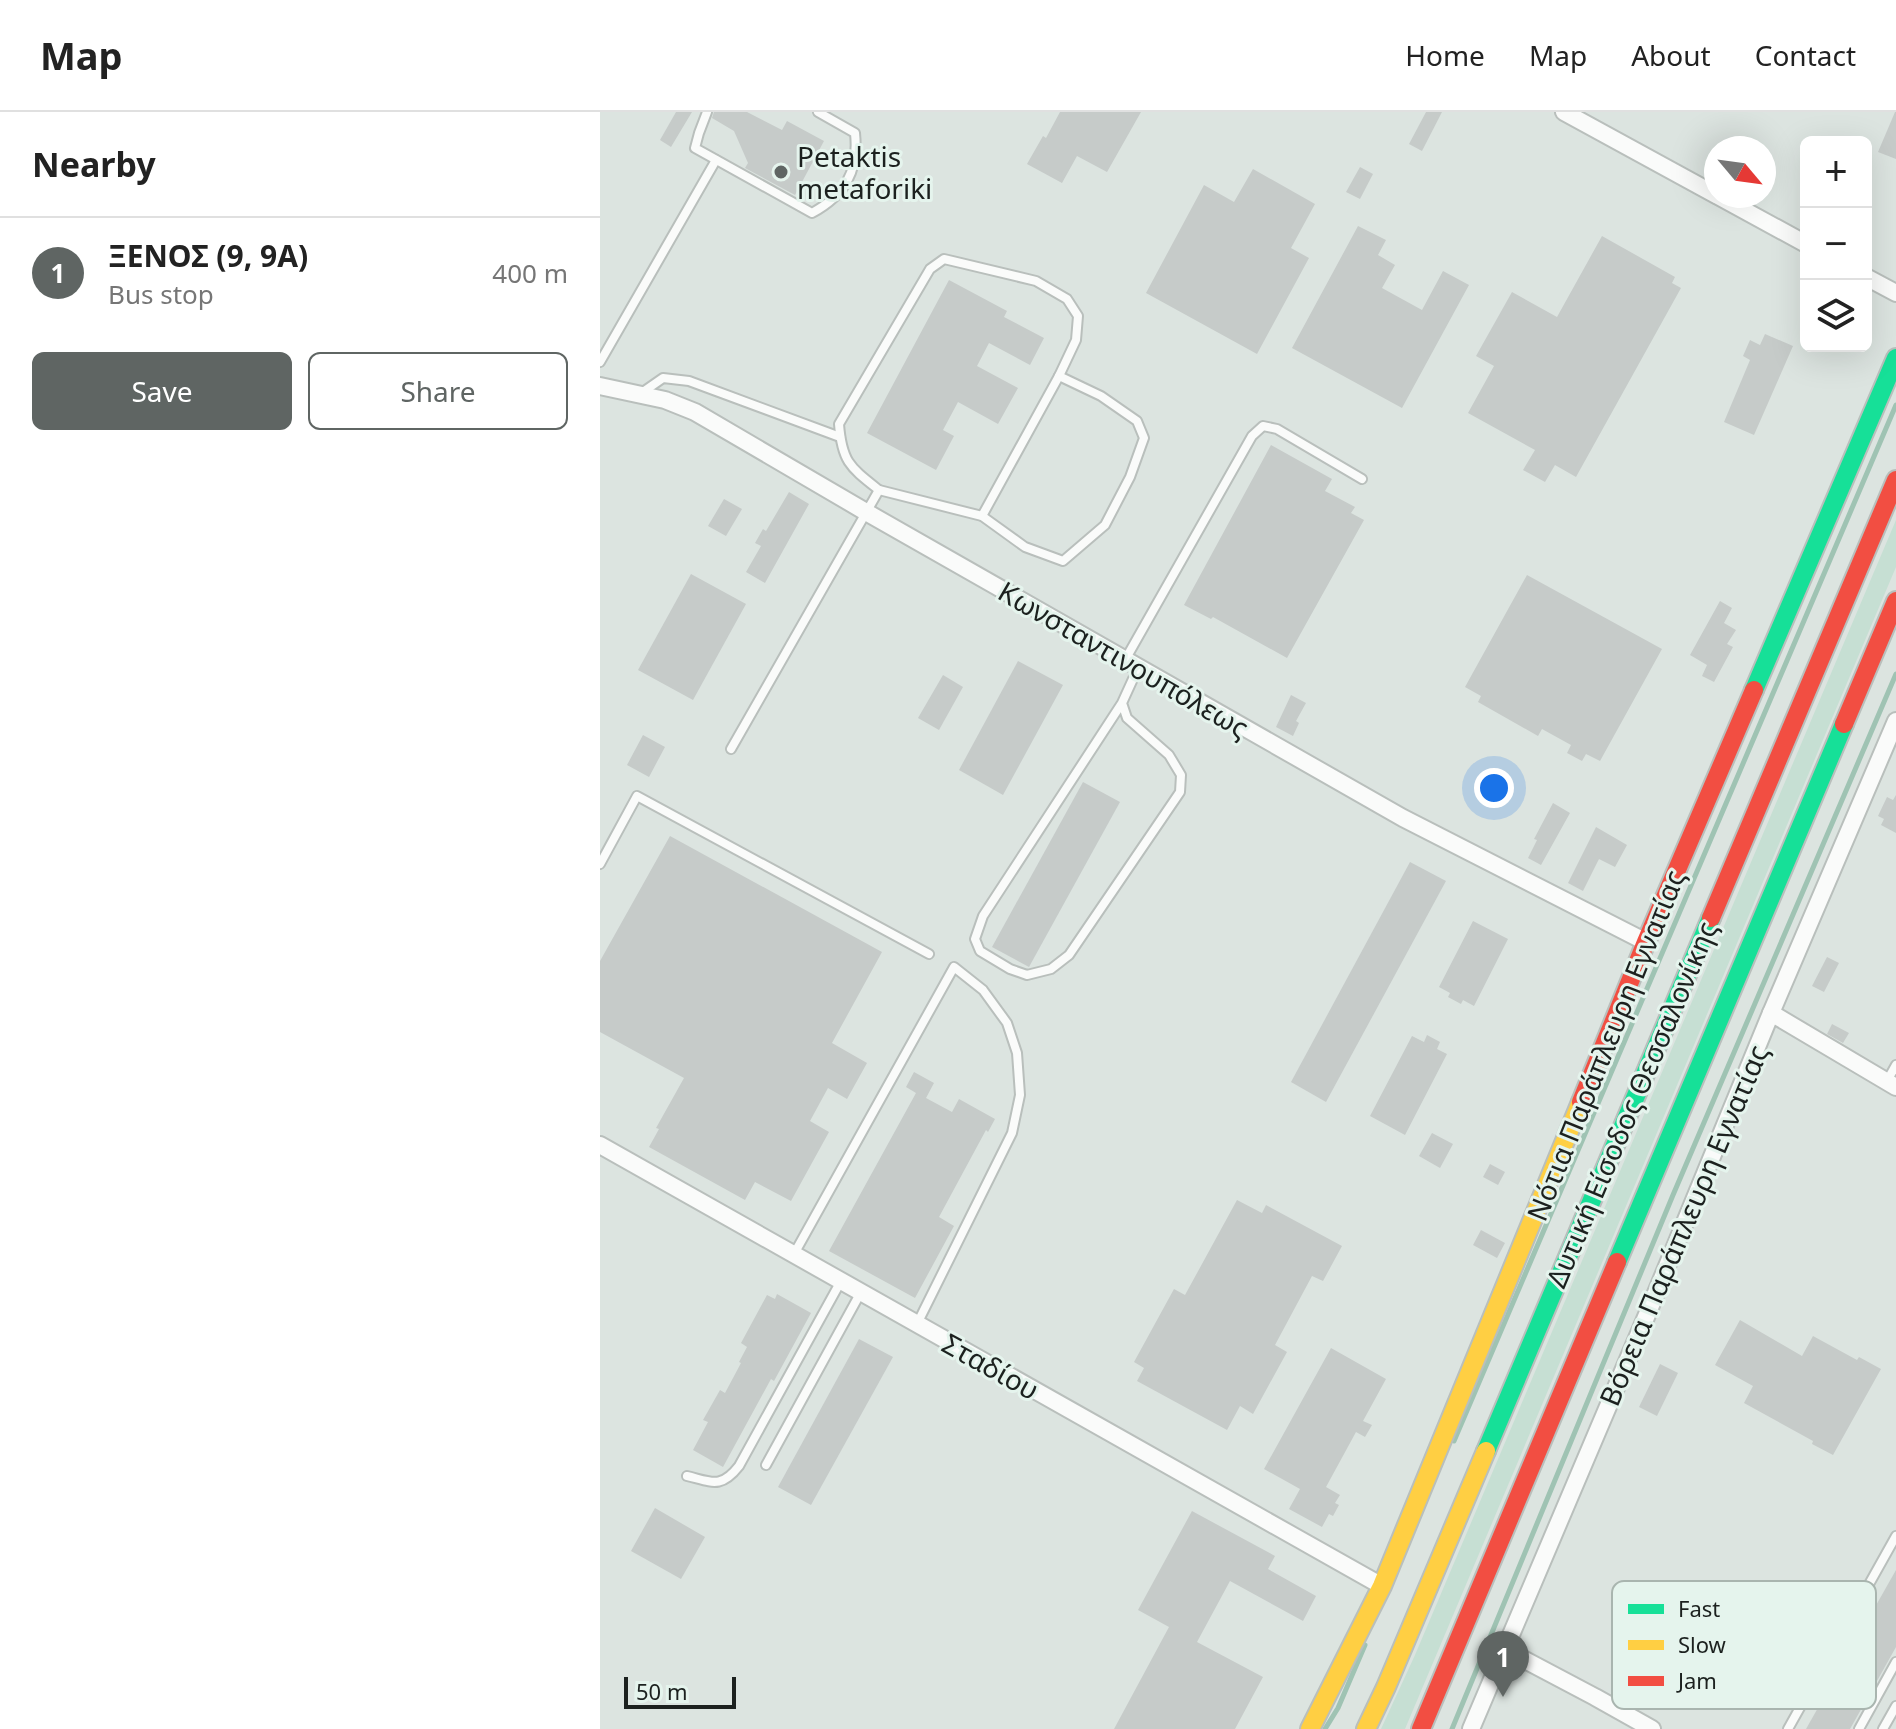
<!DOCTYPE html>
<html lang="en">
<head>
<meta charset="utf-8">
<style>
  body { margin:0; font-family:"Noto Sans",sans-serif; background:#f6f6f6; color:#222 }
  .controls { position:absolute; right:24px; top:24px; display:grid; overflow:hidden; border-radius:12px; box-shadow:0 8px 32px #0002 }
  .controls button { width:72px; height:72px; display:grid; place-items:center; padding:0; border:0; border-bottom:2px solid #e0e0e0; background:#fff; color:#222; font:40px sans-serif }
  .compass { position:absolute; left:1104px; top:24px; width:72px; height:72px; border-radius:50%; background:#fff; box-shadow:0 8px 32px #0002; rotate:119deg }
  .scale { position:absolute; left:24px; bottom:20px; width:112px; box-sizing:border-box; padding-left:8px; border:4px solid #1c211f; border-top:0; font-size:22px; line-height:28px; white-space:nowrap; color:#1c211f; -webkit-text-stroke:6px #e5f4ed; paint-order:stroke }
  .you { position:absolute; left:894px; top:676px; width:28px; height:28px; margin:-20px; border:6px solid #fff; border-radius:50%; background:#1a73e8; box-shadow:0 0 0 12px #1a73e833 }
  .badge { display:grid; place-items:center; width:52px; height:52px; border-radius:50%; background:#5f6563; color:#fff; font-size:26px; font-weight:700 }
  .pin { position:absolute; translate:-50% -66px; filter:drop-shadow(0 2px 4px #0008) }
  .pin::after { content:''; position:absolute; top:42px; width:28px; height:24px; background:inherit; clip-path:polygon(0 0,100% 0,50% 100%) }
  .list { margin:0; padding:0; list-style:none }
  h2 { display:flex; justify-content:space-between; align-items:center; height:104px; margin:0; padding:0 32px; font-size:34px }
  h2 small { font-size:26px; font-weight:400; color:#767676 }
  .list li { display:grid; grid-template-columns:52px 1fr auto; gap:24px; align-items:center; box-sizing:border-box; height:112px; padding:0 32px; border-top:2px solid #e0e0e0 }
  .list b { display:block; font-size:30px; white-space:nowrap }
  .list p { margin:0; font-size:26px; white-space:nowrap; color:#767676 }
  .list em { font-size:26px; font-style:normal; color:#767676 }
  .actions { display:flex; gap:16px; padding:24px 32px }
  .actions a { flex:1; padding:18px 0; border:2px solid #5f6563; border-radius:12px; text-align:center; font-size:28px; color:#5f6563 }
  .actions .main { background:#5f6563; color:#fff }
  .icon { flex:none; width:44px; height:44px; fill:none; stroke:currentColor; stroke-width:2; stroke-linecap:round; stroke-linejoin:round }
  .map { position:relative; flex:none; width:1296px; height:1617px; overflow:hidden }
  header { display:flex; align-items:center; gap:48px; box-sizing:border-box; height:112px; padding:0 40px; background:#fff; border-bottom:2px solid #e0e0e0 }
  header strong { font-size:38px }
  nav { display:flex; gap:44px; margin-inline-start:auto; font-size:28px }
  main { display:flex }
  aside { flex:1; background:#fff }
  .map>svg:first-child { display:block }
  .grass { fill:#c6dfd3 }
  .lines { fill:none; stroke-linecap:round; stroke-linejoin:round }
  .stream { stroke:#9fc3b3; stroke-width:5 }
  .building { fill:#c6cbc9 }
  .lane-casing { stroke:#b9bfbc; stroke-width:12 }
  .street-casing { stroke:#b9bfbc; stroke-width:20 }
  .fast-casing { stroke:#b9bfbc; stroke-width:22 }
  .slow-casing { stroke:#b9bfbc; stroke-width:22 }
  .jam-casing { stroke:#b9bfbc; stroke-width:22 }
  .lane { stroke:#fafbfa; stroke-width:8 }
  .street { stroke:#fafbfa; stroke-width:16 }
  .fast { stroke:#16e098; stroke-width:18 }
  .slow { stroke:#ffcf43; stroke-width:18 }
  .jam { stroke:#f24e42; stroke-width:18 }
  .poi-dot { fill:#5f6563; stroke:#e5f4ed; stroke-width:3 }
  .labels { text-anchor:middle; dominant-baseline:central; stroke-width:6; stroke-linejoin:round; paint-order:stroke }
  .poi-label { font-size:28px; fill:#1c211f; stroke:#e5f4ed; text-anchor:start }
  .street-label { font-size:28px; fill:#1c211f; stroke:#e5f4ed }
  .key { fill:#e5f4ed; stroke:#a9b5af; stroke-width:2 }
  .key-label { font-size:22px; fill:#1c211f }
</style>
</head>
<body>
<header>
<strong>Map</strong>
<nav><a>Home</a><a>Map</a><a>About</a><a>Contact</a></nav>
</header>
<main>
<aside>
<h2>Nearby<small></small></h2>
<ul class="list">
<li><span class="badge">1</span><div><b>ΞΕΝΟΣ (9, 9Α)</b><p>Bus stop</p></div><em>400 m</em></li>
</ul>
<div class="actions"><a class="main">Save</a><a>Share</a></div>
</aside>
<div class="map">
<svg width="1296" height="1617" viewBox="0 0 1296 1617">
  <rect width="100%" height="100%" fill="#dce4e0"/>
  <!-- grass -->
  <polygon class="grass" points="1296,408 1296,455 805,1617 781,1617 815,1543"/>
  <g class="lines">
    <!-- stream -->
    <g class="stream">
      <polyline points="854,1329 1296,293"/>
      <polyline points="725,1617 738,1596 765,1533"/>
      <polyline points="852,1617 1073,1083 1296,562"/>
    </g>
  </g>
  <!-- building -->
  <g class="building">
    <polygon points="76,0 92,0 71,35 60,28"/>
    <polygon points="114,0 147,0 182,18 187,9 224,29 195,83 145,56 148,51 134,19 112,6"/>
    <polygon points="460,0 541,0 507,60 477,44 462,71 427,52 443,24 446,26"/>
    <polygon points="826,0 842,0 822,39 809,32"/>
    <polygon points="1295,0 1296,0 1296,47 1278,40"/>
    <polygon points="760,55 773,62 760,87 746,80"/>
    <polygon points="653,57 715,92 691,136 709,146 657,242 546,181 604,73 634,90"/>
    <polygon points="758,114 786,128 778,143 795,153 782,176 822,198 843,159 869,173 802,296 692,236"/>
    <polygon points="1002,124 1075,165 1072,171 1081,176 976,365 955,353 945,370 923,358 935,338 868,301 894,254 876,244 912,180 957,205"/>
    <polygon points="349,168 407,199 404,205 444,226 430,253 389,231 377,254 418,276 398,312 358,290 343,318 354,324 336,358 267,321"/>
    <polygon points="1165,222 1193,234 1154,323 1124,310 1150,248 1143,244 1150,228 1160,233"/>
    <polygon points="671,333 732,367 725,379 755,395 751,401 764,408 687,546 613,505 611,507 584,493"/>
    <polygon points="189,380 209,392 165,471 146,460 161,434 155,431 163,417 166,419"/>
    <polygon points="124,387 142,397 126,424 108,414"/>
    <polygon points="91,462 146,492 93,588 38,558"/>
    <polygon points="927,463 1062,537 1000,649 986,642 982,649 967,641 971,633 942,617 938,624 878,590 881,584 865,575"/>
    <polygon points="1120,489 1132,496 1124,511 1136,518 1127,532 1133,535 1114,570 1102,564 1107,553 1090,543"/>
    <polygon points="418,549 463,573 403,683 359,658"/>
    <polygon points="343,563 363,575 339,618 318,606"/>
    <polygon points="691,583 706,591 696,609 699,611 693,624 676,615"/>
    <polygon points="43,623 65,635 49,665 27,653"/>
    <polygon points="483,670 520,690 429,855 392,835"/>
    <polygon points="1296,683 1296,721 1281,713 1284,707 1278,704 1287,685 1293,688"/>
    <polygon points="953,691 970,701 941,753 928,746 937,728 934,727"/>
    <polygon points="996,715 1027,733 1015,755 999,747 983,779 968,771"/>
    <polygon points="70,724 282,840 232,931 267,951 247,987 228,976 210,1009 229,1020 191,1089 155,1070 145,1088 49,1035 59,1017 56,1016 84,966 0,920 0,849"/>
    <polygon points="810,750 846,769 726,990 691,970"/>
    <polygon points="873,809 908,827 874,894 863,888 861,892 848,885 850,881 839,875"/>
    <polygon points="1227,845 1239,851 1224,880 1212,874"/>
    <polygon points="1232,912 1249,921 1243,931 1227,922"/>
    <polygon points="827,923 840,930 837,937 847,942 805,1023 770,1004 812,924 824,930"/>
    <polygon points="314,960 334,971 326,986 352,1000 359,987 395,1007 388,1020 386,1018 339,1105 354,1114 315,1186 229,1139 316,981 306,975"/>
    <polygon points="832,1021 853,1032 840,1056 819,1044"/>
    <polygon points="890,1052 905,1060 898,1073 883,1065"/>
    <polygon points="637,1088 662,1101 666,1093 742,1134 723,1169 712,1164 675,1233 687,1240 653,1302 640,1294 627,1318 537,1269 544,1256 534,1250 574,1177 585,1183"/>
    <polygon points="881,1118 905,1131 897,1146 873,1133"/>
    <polygon points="177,1182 211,1201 174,1269 171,1267 123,1355 93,1338 108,1310 103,1308 120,1278 125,1281 141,1251 139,1250 147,1235 141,1231 167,1183 175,1187"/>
    <polygon points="1140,1208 1202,1244 1213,1224 1257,1248 1259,1245 1281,1257 1233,1343 1212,1332 1213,1329 1144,1291 1153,1274 1115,1253"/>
    <polygon points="259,1227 293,1245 211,1393 178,1375"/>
    <polygon points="731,1236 786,1267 763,1309 772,1313 765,1325 756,1320 726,1375 740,1383 735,1391 739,1393 733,1404 729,1402 722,1415 689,1397 700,1377 664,1357"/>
    <polygon points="1060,1252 1078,1261 1057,1304 1039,1295"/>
    <polygon points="55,1396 105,1425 81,1467 31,1439"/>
    <polygon points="592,1399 675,1444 668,1457 716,1484 703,1509 630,1469 597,1530 663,1565 635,1617 514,1617 569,1515 538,1498"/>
    <polygon points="1296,1458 1296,1535 1250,1617 1206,1617"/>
    <polygon points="1180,1524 1208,1541 1175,1598 1147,1581"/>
  </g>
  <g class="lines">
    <!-- lane casing -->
    <g class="lane-casing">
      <g id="lane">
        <path d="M107,0L99,21L95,36L212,101C245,83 259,59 255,21L218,0"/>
        <polyline points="0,250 116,48"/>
        <polyline points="40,282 63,266 89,269 240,325"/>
        <path d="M279,378C250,355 242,350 239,312L330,157L344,147L436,169L467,187L478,204L476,228L459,264L382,404"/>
        <polyline points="525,548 652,324 663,314 677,317 762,367"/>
        <polyline points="522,591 383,804 375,827 380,839 410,857 427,863 451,857 469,843 580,680 581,663 569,643 527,606 522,591 538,556"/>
        <polyline points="131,637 279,378 382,404 425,435 463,449 505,413 530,365 544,326 537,309 501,284 459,264"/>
        <polyline points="0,752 37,684 329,842"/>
        <polyline points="1287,969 1296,953"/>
        <polyline points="194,1142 354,855 383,878 407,911 417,941 420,983 412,1021 317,1212"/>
        <polyline points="166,1353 261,1180"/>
        <path d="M87,1364C112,1370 121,1377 139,1354L241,1169"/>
        <polyline points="1188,1617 1296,1424"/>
        <polyline points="1259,1617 1296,1550"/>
        <polyline points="1283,1617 1296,1594"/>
      </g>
    </g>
    <!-- street casing -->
    <g class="street-casing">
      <g id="street">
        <polyline points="964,0 1116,83"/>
        <polyline points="1118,84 1206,132"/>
        <polyline points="1266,165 1296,181"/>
        <polyline points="0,274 65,288 95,300 266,400 803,706 1046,830"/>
        <polyline points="1171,901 1296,975"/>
        <polyline points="0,1033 782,1474"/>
        <polyline points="904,1537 995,1585 1052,1617"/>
        <polyline points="871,1617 1049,1198 1171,901 1296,609"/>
      </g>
    </g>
    <!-- fast casing -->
    <g class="fast-casing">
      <g id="fast">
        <polyline points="1154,578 1296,246"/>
        <polyline points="1017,1150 1244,612"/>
        <polyline points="886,1339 1111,806"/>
      </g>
    </g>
    <!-- slow casing -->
    <g class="slow-casing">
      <g id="slow">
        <polyline points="710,1617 782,1474 981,990"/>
        <polyline points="766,1617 786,1575 886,1339"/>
      </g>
    </g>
    <!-- jam casing -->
    <g class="jam-casing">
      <g id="jam">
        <polyline points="1244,612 1296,489"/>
        <polyline points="1111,806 1296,368"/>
        <polyline points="981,990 1046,830 1154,578"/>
        <polyline points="821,1617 1017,1150"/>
      </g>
    </g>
    <!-- lane -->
    <use href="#lane" class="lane"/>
    <!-- street -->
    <use href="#street" class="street"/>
    <!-- fast -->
    <use href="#fast" class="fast"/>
    <!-- slow -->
    <use href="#slow" class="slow"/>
    <!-- jam -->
    <use href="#jam" class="jam"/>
  </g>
  <!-- markers -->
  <circle class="poi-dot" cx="181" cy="60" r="8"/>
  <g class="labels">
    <!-- poi labels -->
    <g class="poi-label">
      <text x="197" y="44">Petaktis<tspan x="197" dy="32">metaforiki</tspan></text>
    </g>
    <!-- street labels -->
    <g class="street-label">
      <text transform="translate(524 547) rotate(30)">Κωνσταντινουπόλεως</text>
      <text transform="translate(1005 933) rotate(-68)">Νότια Παράπλευρη Εγνατίας</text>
      <text transform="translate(1031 992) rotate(-67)">Δυτική Είσοδος Θεσσαλονίκης</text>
      <text transform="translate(1083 1113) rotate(-67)">Βόρεια Παράπλευρη Εγνατίας</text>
      <text transform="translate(391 1254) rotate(29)">Σταδίου</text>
    </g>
  </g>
  <!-- legend -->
  <rect x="1012" y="1469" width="264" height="128" rx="12" class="key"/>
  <rect x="1028" y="1492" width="36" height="10" fill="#16e098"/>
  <rect x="1028" y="1528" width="36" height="10" fill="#ffcf43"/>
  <rect x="1028" y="1564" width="36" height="10" fill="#f24e42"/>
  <g class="key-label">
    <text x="1078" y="1505">Fast</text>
    <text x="1078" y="1541">Slow</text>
    <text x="1078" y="1577">Jam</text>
  </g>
</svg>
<div class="controls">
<button>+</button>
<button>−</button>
<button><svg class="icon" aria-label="layers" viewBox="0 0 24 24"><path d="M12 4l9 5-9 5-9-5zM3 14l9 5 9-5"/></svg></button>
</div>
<svg class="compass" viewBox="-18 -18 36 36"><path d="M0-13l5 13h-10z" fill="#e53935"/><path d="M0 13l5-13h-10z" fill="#767676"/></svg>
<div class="scale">50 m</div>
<div class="you"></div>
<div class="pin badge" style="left:903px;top:1585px">1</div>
</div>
</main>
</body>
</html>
